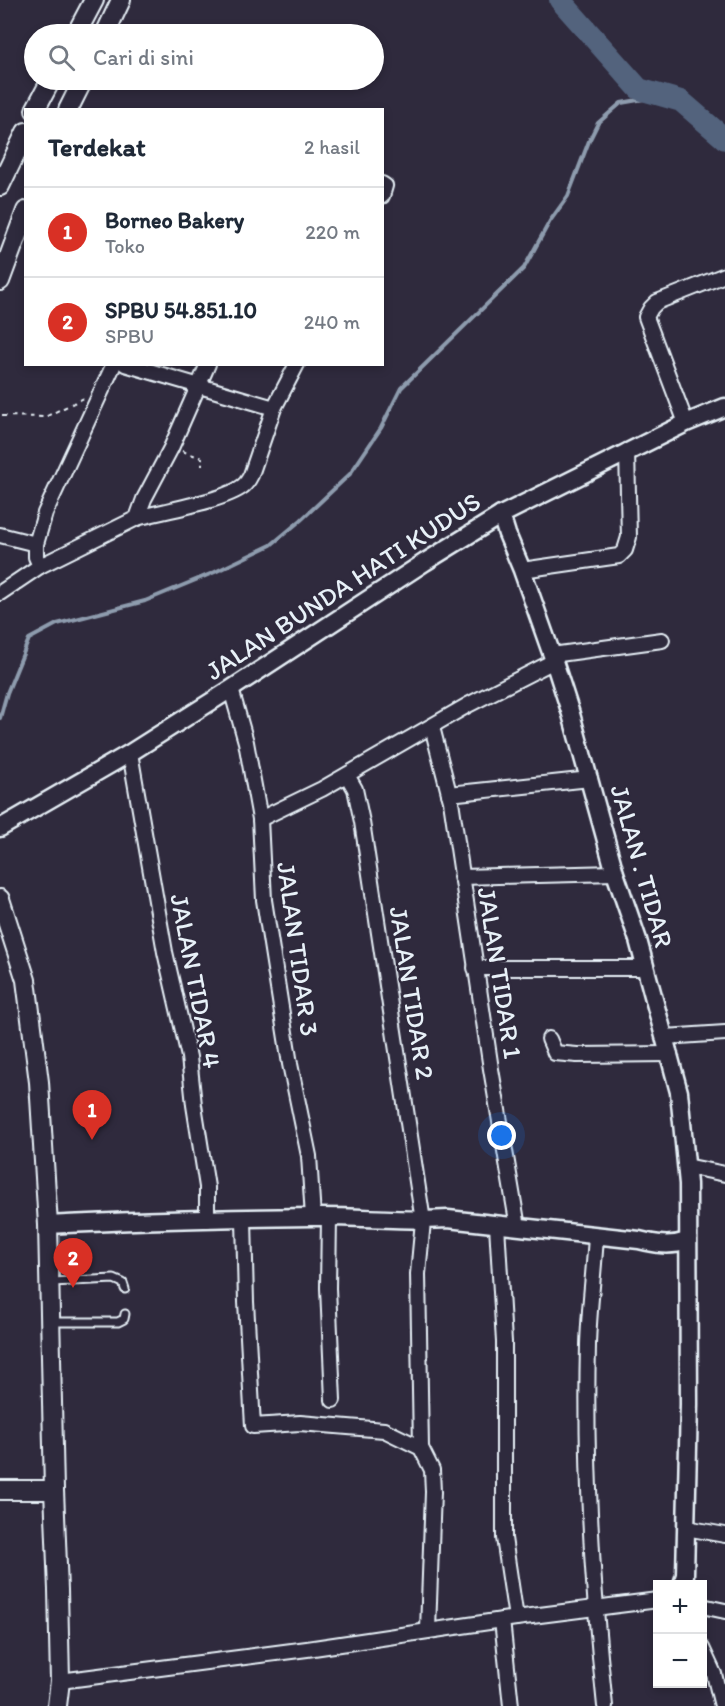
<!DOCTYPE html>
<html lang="id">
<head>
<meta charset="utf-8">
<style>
  body { margin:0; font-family:Itim,sans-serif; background:#f6f6f7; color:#1f2937 }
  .controls { position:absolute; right:18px; bottom:18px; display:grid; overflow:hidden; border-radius:0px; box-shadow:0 3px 9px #0003 }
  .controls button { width:54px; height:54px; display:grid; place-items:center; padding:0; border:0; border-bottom:2px solid #e0e1e3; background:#fff; color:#1f2937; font:30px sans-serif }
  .you { position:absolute; left:502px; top:1136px; width:21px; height:21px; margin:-15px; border:4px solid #fff; border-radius:50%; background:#1a73e8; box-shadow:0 0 0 9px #1a73e833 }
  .badge { display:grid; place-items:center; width:39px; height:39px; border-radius:50%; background:#d93025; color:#fff; font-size:20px; font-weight:700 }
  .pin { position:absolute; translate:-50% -50px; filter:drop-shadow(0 2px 3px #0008) }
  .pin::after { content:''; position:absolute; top:32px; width:21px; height:18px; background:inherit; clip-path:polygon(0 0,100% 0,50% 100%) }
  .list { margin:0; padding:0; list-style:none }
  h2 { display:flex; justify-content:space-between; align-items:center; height:78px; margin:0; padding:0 24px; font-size:26px }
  h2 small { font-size:20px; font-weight:400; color:#747a83 }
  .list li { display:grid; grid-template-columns:39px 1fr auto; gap:18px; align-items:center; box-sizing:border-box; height:90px; padding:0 24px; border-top:2px solid #e0e1e3 }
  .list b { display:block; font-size:22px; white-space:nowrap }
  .list p { margin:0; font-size:20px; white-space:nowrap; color:#747a83 }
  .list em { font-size:20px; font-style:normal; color:#747a83 }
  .icon { flex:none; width:33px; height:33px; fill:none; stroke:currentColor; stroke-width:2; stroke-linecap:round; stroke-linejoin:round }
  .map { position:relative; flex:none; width:725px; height:1706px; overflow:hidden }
  .search { position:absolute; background:#fff; box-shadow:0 3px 9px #0003; left:24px; top:24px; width:360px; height:66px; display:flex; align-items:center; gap:15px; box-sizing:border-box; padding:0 21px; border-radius:33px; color:#747a83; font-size:22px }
  .panel { position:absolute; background:#fff; box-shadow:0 3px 9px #0003; left:24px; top:108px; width:360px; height:258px; border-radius:0px }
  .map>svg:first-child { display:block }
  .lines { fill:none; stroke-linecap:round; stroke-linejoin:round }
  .stream { stroke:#8e9cae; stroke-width:4 }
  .river { stroke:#52637d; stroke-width:22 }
  .service-casing { stroke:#e8f1f8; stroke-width:11 }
  .minor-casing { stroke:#e8f1f8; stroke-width:18 }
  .tertiary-casing { stroke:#e8f1f8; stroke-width:21 }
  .secondary-casing { stroke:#e8f1f8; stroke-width:22 }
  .path { stroke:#e8f1f8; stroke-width:2; stroke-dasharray:4.5 4.5; stroke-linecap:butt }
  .service { stroke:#2f2a3d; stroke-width:7 }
  .minor { stroke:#2f2a3d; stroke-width:14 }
  .tertiary { stroke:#2f2a3d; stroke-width:16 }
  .secondary { stroke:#2f2a3d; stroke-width:18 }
  .labels { text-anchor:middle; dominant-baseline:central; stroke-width:4.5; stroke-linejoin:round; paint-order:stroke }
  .street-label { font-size:26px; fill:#e8f1f8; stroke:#2f2a3d }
</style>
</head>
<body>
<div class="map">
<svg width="725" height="1706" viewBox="0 0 725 1706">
  <rect width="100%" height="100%" fill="#2f2a3d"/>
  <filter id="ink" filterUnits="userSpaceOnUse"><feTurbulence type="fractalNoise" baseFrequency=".0167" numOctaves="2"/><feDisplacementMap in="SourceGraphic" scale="12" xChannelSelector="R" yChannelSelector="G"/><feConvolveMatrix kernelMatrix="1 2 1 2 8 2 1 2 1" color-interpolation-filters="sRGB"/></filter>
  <g filter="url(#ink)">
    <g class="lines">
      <!-- stream -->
      <polyline class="stream" points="0,718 7,693 29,639 57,624 145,601 215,572 271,545 301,520 350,474 381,428 401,388 524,268 550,221 568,196 589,141 598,123 621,103 644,99 681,101"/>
      <!-- river -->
      <polyline class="river" points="560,0 639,89 681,101 725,139"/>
      <!-- service casing -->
      <g class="service-casing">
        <g id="service">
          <polyline points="52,1282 114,1279 123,1283 125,1289"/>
          <polyline points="52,1322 118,1322 124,1319 125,1314"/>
        </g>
      </g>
      <!-- minor casing -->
      <g class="minor-casing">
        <g id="minor">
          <polyline points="382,184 385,186 382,196"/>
          <polyline points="114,364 45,513 36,544 36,557 40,566 137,518 144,499 171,448 208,364"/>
          <polyline points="125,364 274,408"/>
          <polyline points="686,423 646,317 651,308 657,302 725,275"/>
          <path d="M137,518C162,511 224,501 243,486C247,483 249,479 251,475L274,408L297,364"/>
          <polyline points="0,535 36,544"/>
          <polyline points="522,570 619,556 625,550 629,537 627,451"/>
          <polyline points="0,593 40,566"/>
          <polyline points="552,655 662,640"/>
          <polyline points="231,689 246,742 260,819 264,900 290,1064 309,1156 313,1217"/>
          <polyline points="432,727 451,801 491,1069 518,1227"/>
          <polyline points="130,753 165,952 189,1057 194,1105 207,1187 207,1220"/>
          <polyline points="347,775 355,789 362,822 423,1221 418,1274 421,1448"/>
          <polyline points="449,794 590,779"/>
          <polyline points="260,819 322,789 468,705 554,661"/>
          <polyline points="461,877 615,873"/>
          <polyline points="475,968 645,968"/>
          <polyline points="665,1037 725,1033"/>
          <polyline points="549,1039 555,1053 577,1055 670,1054"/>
          <polyline points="686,1166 725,1174"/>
          <polyline points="329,1217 328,1288 333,1400"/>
          <polyline points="244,1219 246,1302 253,1426 300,1423 384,1430 421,1448 432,1470 433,1492 428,1630"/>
          <polyline points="497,1225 504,1342 504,1538 516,1618"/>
          <path d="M596,1236C594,1272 589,1309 588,1345C585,1466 592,1586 605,1706"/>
          <polyline points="686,1528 725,1535"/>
          <polyline points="702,1606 725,1611"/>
          <polyline points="502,1620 511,1706"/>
          <polyline points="702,1648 714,1674 722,1706"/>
          <polyline points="60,1681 307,1649 516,1618 658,1600"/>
        </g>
      </g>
      <!-- tertiary casing -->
      <g class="tertiary-casing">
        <g id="tertiary">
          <polyline points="501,515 507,534 522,570 552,655 571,714 615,873 638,940 679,1092 688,1184 689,1404 685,1575 682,1584"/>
          <polyline points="0,828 130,753 231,689 425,562 501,515 686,423 725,407"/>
          <path d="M48,1225C136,1220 224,1218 312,1217C357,1216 403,1222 448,1219L639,1240C655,1244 670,1247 687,1241"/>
        </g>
      </g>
      <!-- secondary casing -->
      <g class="secondary-casing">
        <g id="secondary">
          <polyline points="76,34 94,0"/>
          <polyline points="105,34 121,0"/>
          <polyline points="35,110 51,80"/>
          <polyline points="68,110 83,80"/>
          <polyline points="0,186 26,132"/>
          <polyline points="0,281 26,211"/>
          <polyline points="0,899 26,980 39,1082 48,1225 54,1490 58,1590 60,1681 57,1706"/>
          <polyline points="0,1490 54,1490"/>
        </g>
      </g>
      <!-- path -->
      <g class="path">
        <polyline points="2,416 45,417 84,398"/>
        <polyline points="182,451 202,458 202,466"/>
      </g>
      <!-- service -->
      <use href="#service" class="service"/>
      <!-- minor -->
      <use href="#minor" class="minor"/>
      <!-- tertiary -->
      <use href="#tertiary" class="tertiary"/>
      <!-- secondary -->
      <use href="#secondary" class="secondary"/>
    </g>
  </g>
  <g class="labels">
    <!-- street labels -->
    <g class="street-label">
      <text transform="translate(343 586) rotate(-33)">JALAN BUNDA HATI KUDUS</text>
      <text transform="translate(642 866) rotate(74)">JALAN . TIDAR</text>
      <text transform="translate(298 949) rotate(82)">JALAN TIDAR 3</text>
      <text transform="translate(500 973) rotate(81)">JALAN TIDAR 1</text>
      <text transform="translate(196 981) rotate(79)">JALAN TIDAR 4</text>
      <text transform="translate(412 993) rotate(81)">JALAN TIDAR 2</text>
    </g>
  </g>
</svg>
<div class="controls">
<button>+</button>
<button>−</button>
</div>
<div class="you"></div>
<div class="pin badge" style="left:92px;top:1140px">1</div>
<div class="pin badge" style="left:73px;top:1288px">2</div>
<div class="search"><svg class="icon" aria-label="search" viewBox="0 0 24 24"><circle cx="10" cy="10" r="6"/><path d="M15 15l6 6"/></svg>Cari di sini</div>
<section class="panel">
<h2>Terdekat<small>2 hasil</small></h2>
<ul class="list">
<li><span class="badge">1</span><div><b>Borneo Bakery</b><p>Toko</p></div><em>220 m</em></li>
<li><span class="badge">2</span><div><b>SPBU 54.851.10</b><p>SPBU</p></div><em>240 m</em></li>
</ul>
</section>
</div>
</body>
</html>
